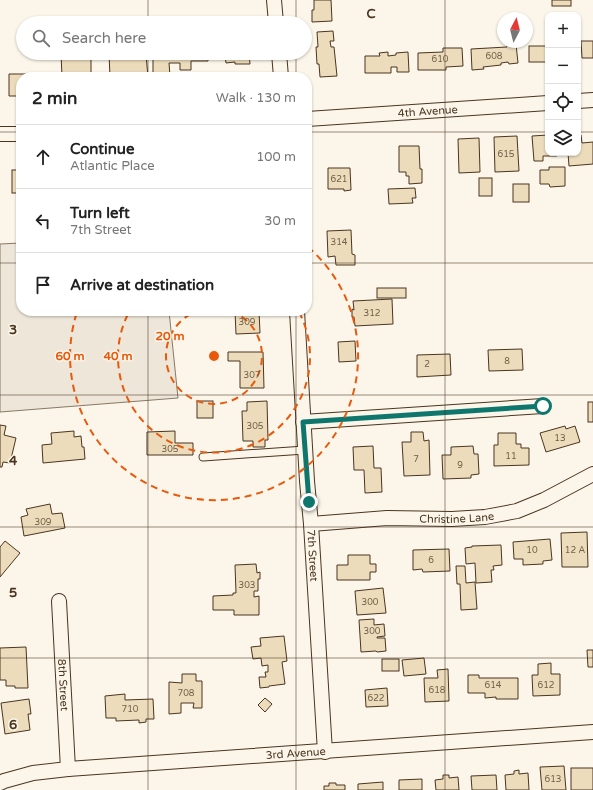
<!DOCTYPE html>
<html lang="en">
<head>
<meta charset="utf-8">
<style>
  body { margin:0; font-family:"Varela Round",sans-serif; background:#f6f6f6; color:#222 }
  .controls { position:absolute; right:12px; top:12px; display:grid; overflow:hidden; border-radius:8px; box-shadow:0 1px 3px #0004 }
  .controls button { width:36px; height:36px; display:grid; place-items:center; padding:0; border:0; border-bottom:1px solid #e0e0e0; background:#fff; color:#222; font:20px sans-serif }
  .compass { position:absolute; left:497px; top:12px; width:36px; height:36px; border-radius:50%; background:#fff; box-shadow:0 1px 3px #0004; rotate:7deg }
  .stop { position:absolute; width:12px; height:12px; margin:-9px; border:3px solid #0f766e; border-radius:50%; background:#fff }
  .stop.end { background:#0f766e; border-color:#fff; box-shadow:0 1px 4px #0008 }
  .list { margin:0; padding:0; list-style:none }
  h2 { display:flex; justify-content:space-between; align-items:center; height:52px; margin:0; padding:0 16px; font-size:17px }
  h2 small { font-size:13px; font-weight:400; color:#767676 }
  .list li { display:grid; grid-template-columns:26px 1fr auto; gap:12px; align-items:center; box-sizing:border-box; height:64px; padding:0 16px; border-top:1px solid #e0e0e0 }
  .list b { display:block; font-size:15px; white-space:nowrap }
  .list p { margin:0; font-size:13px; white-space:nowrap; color:#767676 }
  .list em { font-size:13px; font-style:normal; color:#767676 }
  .icon { flex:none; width:22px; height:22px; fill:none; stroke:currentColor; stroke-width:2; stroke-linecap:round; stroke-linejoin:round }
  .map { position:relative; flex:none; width:593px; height:790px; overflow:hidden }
  .search { position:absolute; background:#fff; box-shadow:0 1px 3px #0004; left:16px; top:16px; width:296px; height:44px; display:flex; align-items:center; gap:10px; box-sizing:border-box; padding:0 14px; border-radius:22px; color:#767676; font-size:15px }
  .panel { position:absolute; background:#fff; box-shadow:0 1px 3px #0004; left:16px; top:72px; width:296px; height:244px; border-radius:16px }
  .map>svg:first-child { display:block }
  .green { fill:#ede6d9; stroke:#887966 }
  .building { fill:#ecdcbc; stroke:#4a3520 }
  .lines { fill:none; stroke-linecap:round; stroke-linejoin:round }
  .service-casing { stroke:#4a3520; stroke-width:9 }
  .minor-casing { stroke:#4a3520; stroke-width:16 }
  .service { stroke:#fbf6e9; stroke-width:7 }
  .minor { stroke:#fbf6e9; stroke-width:14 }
  .route { stroke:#0f766e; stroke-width:5 }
  .grid { fill:none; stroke:#4a3520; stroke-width:1; stroke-opacity:0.55 }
  .ring { fill:none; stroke:#e8590c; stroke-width:2; stroke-dasharray:7 5 }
  .labels { text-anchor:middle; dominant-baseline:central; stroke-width:3; stroke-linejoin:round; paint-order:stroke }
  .number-label { font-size:9px; fill:#725f47 }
  .street-label { font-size:11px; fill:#4a3520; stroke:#fbf6e9 }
  .grid-label { font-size:13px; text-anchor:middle; font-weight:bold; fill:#4a3520; stroke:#fbf6e9; stroke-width:3; stroke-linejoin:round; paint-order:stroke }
  .centre { fill:#e8590c; stroke:#fbf6e9; stroke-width:2 }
  .ring-label { font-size:12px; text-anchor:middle; font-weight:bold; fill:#e8590c; stroke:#fbf6e9; stroke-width:3; stroke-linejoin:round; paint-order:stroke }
</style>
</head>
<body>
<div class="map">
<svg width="593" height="790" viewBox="0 0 593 790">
  <rect width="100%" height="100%" fill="#fbf6e9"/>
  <!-- green -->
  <polygon class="green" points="21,243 21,311 169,311 178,398 0,412 0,244"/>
  <!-- building -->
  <g class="building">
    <polygon points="314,0 331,0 332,21 312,22 312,10 314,10"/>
    <rect x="552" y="0" width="19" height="6"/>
    <polygon points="333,31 334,41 330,41 331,47 334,47 337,76 320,77 319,64 317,64 316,47 318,47 317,32"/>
    <polygon points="581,41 593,41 593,58 582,58"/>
    <polygon points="516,44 518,63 509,64 508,62 501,63 501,65 483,67 484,69 472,70 471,49 507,47 507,45"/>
    <rect x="529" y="46" width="19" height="16"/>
    <polygon points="443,48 462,48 463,66 446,67 446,70 418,70 418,53 443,52"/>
    <polygon points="388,52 388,56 396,55 396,53 408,52 409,72 397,72 397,67 391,67 391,73 365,73 365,56 380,56 379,53"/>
    <polygon points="61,53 91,53 91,73 83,73 83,77 62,77"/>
    <polygon points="109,53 142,53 142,55 146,55 148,77 130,77 130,75 123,75 123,77 110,77"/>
    <polygon points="156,53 208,53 208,61 191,61 191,70 180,70 180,63 169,63 170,76 159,76 159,74 153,74 153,58 156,58"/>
    <polygon points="218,53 249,53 250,64 235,64 235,62 226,63 225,56 218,56"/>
    <polygon points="9,74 36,74 36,77 21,77 21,96 9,96"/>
    <polygon points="548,135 548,153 557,153 557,156 543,156 543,161 534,161 532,136"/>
    <polygon points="578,135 581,135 582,143 593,142 593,164 569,166 568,153 578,153"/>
    <polygon points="517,136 519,171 495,172 494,137"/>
    <polygon points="479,138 480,172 459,173 458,139"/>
    <polygon points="399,146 419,146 420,169 422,169 422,183 409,184 409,176 406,176 406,172 399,172"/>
    <polygon points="549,167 565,167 565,186 550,187 549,184 540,184 540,170 549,170"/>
    <polygon points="328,168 350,168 351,190 344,191 344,189 328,189"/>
    <rect x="12" y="170" width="9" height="23"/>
    <rect x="479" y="178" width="13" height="18"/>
    <rect x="513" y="184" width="16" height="18"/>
    <polygon points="415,188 416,198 412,198 413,203 389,204 388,189"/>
    <polygon points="351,230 352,254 355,255 355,265 336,265 335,256 328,257 327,231"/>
    <rect x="377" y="288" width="29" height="10"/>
    <polygon points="392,299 393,324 355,326 354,317 352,317 352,309 354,310 353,301"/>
    <polygon points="235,311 259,311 260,333 236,334"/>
    <polygon points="355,341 356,361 339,362 338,342"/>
    <polygon points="522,349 523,370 489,371 488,350"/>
    <polygon points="228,352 263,352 264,388 240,388 240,361 228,361"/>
    <polygon points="450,354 451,375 417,377 417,355"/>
    <rect x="197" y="401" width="16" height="17"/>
    <polygon points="267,401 268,440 265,440 265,447 253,447 253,441 243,441 242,411 247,411 247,402"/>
    <rect x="588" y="402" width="5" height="20"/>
    <polygon points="0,425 6,426 4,435 16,438 10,463 3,462 2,467 0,467"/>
    <polygon points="565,426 566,429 575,426 580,442 546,452 540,433"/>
    <polygon points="74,431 74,437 81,436 82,447 84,447 85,459 43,463 42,445 52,444 51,433"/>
    <polygon points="175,431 175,443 193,443 193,455 147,455 147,432"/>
    <polygon points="411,432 423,432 424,441 429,440 430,475 404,476 402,442 411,442"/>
    <polygon points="498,433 516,433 516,444 521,444 521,448 529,448 529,465 494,466 494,445 498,445"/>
    <polygon points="373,446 374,468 381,468 382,492 365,493 364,470 354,470 353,447"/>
    <polygon points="473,446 474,454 478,454 479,474 471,475 471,478 443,479 442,455 451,455 451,447"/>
    <polygon points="50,504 52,514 62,513 65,528 24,536 21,517 28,515 26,509"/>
    <polygon points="587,532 588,567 562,567 561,533"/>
    <polygon points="550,539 552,560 543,561 543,564 523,565 523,559 514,559 513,542"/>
    <polygon points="5,541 20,553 0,577 0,547"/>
    <polygon points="501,545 502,565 493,566 494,570 491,570 492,582 476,583 475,563 466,564 465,548 472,547 472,546"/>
    <polygon points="449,549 450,571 423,572 422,569 413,570 413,550"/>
    <polygon points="348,555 370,555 370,564 376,564 376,572 370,572 370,580 337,580 337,565 348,565"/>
    <polygon points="256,564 257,573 260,572 260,579 258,579 258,591 254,591 254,597 259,596 259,615 234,615 234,610 213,610 213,596 233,595 233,593 236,593 235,565"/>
    <polygon points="456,566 465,566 466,583 475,582 477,609 461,610 460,584 457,584"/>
    <polygon points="383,588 386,613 357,615 355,591"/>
    <polygon points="374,619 374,625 384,624 385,636 377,637 377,638 385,638 386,651 377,652 376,651 361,652 359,620"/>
    <polygon points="284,636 287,661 282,662 285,684 269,686 269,687 260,688 259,677 266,677 265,672 268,672 268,665 262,666 261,658 253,659 251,647 261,646 260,638"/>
    <polygon points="26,647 28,688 15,688 15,686 6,686 6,680 0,680 0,648"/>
    <polygon points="587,650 593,650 593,667 588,667"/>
    <polygon points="424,658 426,674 404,676 402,660"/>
    <rect x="382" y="659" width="17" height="12"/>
    <polygon points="551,663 551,674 560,674 560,695 533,696 532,675 538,675 538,664"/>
    <polygon points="448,669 449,701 425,702 424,678 438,678 437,670"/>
    <polygon points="182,674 196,674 196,681 202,681 202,708 193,708 194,703 181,703 181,713 169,714 169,682 182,683"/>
    <polygon points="468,675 479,675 479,678 518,678 518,699 496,699 496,697 485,698 485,693 468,693"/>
    <polygon points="387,688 388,706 366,707 365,690"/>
    <polygon points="125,694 125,700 153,699 154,719 146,719 146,722 139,723 139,720 116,721 116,718 106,718 105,696"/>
    <polygon points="265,698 272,704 265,712 258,705"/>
    <polygon points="29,699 31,714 28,714 30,730 5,734 1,703"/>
    <polygon points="564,766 566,790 542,790 540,767"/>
    <rect x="571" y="768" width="22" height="22"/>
    <polygon points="519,770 519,774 528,773 529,790 506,790 505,775 514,774 514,771"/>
    <polygon points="443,775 449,775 449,778 458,777 459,790 436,790 435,780 443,779"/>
    <polygon points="496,775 497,790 472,790 471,776"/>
    <polygon points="422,779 422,790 399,790 399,780"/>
    <polygon points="383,782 383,790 358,790 358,784"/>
    <polygon points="329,783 336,783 336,785 345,785 345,790 324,790 324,786 329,786"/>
  </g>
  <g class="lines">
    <!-- service casing -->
    <g class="service-casing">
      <polyline id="service" points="203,457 305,450"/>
    </g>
    <!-- minor casing -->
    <g class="minor-casing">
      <g id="minor">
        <polyline points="274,0 276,23"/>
        <polyline points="279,53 281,77"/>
        <polyline points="578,101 593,100"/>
        <path id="s1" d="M307,119L548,103"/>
        <polyline points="0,134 21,134"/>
        <path id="s2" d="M297,311L307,481L311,524L325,752"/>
        <polyline points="303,422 543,406"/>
        <path id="s3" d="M311,524L387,518L452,519L485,517L517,511L544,500L593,474"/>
        <path id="s4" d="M59,601L68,769"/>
        <path id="s5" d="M0,783L4,781L33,773L68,769L593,732"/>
      </g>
    </g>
    <!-- service -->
    <use href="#service" class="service"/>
    <!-- minor -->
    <use href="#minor" class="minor"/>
  </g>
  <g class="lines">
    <!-- route -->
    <polyline class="route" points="309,502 303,422 543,406"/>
  </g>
  <!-- grid -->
  <path class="grid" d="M148,0V23M296,0V23M445,0V790M148,53V77M296,53V77M0,132H21M307,132H548M578,132H593M0,263H21M307,263H593M148,311V790M296,311V790M0,395H593M0,527H593M0,658H593"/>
  <!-- distance rings -->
  <g class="ring">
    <path d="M231 311A48 48 0 1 1 197 311"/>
    <path d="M299 312A96 96 0 1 1 129 312"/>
    <path d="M308 247A144 144 0 1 1 77 312"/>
  </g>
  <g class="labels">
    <!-- number labels -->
    <g class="number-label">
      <text x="494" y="56">608</text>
      <text x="440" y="59">610</text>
      <text x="506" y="154">615</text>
      <text x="339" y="179">621</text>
      <text x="339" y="242">314</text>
      <text x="372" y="313">312</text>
      <text x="247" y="322">309</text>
      <text x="507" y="361">8</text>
      <text x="427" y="364">2</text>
      <text x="252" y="375">307</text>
      <text x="255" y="426">305</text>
      <text x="560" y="438">13</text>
      <text x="170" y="449">305</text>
      <text x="511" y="456">11</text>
      <text x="416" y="459">7</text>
      <text x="460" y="465">9</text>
      <text x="43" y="522">309</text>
      <text x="532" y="550">10</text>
      <text x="575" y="550">12 A</text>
      <text x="431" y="560">6</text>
      <text x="247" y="585">303</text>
      <text x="370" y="602">300</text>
      <text x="372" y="631">300</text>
      <text x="493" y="685">614</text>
      <text x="546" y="685">612</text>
      <text x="437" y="690">618</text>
      <text x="186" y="693">708</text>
      <text x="376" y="698">622</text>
      <text x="130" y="709">710</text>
      <text x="553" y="779">613</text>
    </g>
    <!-- street labels -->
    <g class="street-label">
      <text stroke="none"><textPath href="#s1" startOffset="121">4th Avenue</textPath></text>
      <text stroke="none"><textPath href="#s3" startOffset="146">Christine Lane</textPath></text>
      <text stroke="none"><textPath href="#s2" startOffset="245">7th Street</textPath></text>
      <text stroke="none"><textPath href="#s4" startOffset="84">8th Street</textPath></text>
      <text stroke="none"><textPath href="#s5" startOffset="298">3rd Avenue</textPath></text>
    </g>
  </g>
  <g class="grid-label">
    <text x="371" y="18">C</text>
    <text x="13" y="334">3</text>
    <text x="13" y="465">4</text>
    <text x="13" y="597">5</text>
    <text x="13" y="729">6</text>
  </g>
  <circle cx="214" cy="356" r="6" class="centre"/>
  <g class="ring-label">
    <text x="170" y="340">20 m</text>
    <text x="70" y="360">60 m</text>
    <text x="118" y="360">40 m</text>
  </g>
</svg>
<div class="controls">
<button>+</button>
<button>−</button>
<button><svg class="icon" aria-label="locate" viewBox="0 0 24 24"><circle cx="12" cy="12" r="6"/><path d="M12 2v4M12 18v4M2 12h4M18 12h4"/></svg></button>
<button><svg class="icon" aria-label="layers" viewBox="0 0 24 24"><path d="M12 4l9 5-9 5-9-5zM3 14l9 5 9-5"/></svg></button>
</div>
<svg class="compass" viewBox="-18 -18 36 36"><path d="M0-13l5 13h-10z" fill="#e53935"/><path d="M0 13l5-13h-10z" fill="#767676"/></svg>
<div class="stop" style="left:543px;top:406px"></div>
<div class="stop end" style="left:309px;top:502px"></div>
<div class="search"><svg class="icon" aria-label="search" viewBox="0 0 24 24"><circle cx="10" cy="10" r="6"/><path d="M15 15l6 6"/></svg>Search here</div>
<section class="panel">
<h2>2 min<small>Walk · 130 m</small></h2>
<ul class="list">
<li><svg class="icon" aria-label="ahead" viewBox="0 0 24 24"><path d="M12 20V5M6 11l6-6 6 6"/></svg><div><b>Continue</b><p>Atlantic Place</p></div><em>100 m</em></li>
<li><svg class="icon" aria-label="left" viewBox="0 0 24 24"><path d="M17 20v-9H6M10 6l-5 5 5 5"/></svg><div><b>Turn left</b><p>7th Street</p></div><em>30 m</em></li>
<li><svg class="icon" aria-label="arrive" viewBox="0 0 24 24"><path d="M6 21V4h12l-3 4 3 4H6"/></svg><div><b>Arrive at destination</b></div></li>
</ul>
</section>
</div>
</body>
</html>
